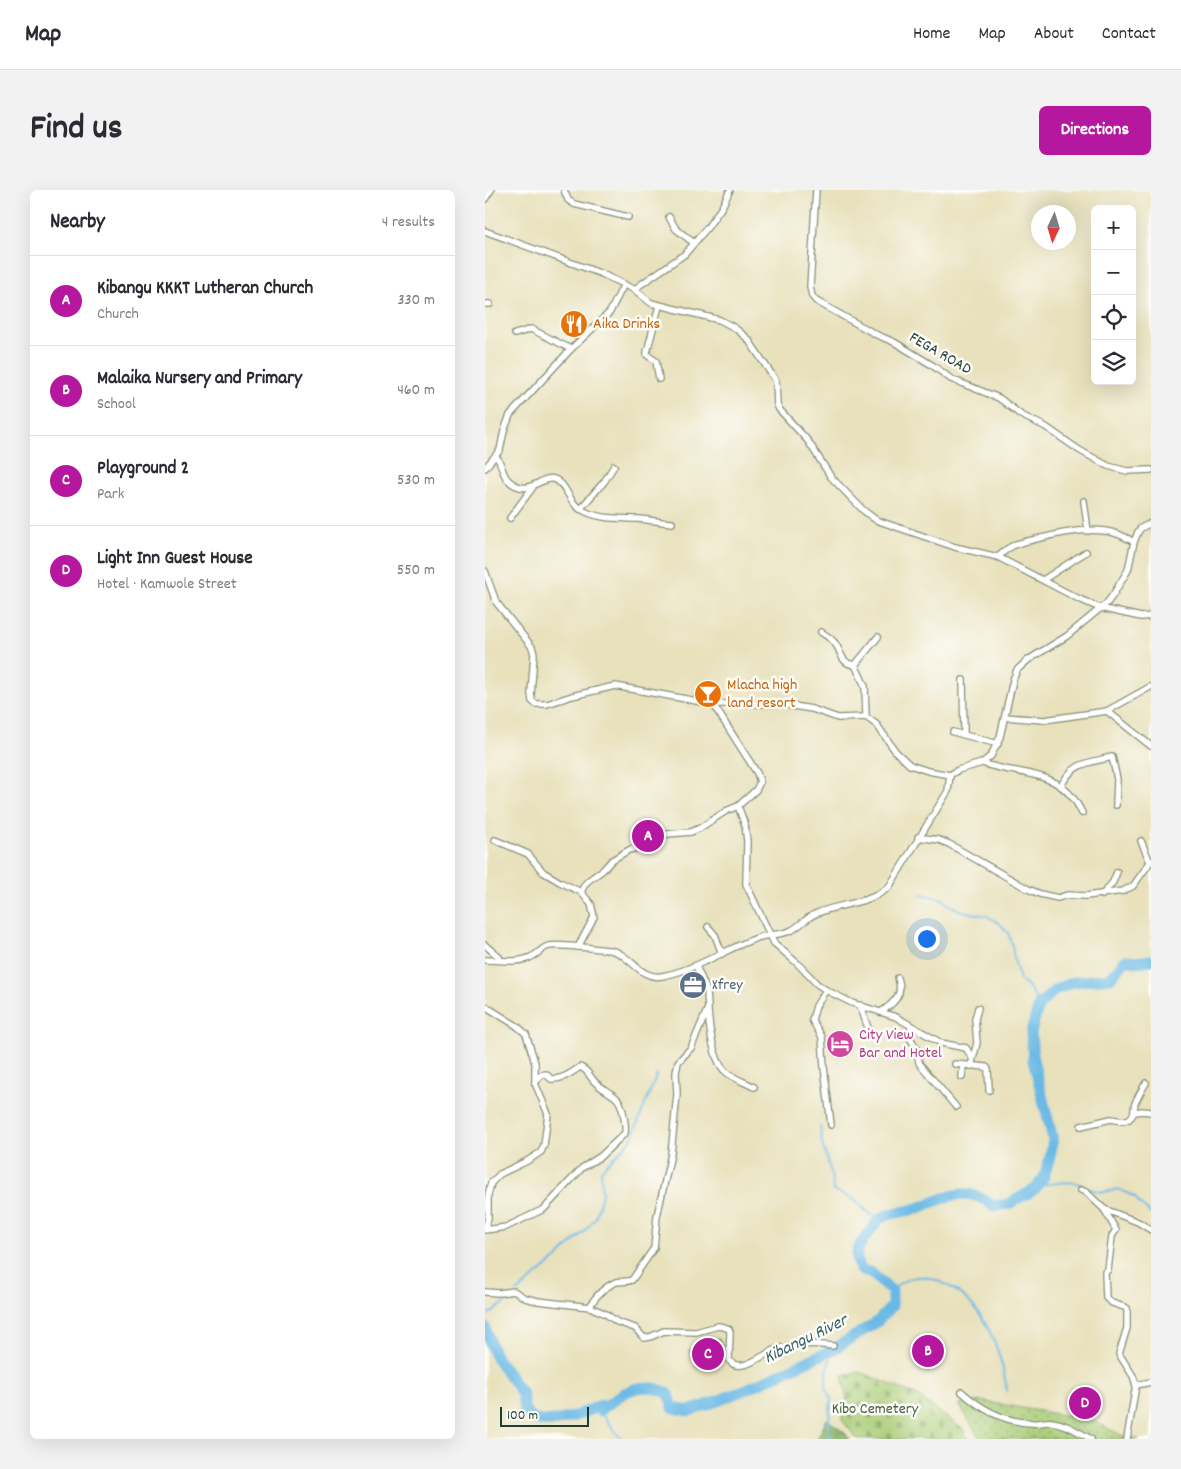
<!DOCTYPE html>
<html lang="en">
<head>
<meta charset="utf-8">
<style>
  body { margin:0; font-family:Dekko,sans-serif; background:#f2f2f3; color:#2b2b33 }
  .controls { position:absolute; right:15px; top:15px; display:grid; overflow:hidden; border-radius:8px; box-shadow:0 5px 20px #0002 }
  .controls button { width:45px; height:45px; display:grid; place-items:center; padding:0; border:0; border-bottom:1px solid #e1e1e2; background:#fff; color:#2b2b33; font:25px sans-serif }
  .compass { position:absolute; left:546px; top:15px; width:45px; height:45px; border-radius:50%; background:#fff; box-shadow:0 5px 20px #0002; rotate:184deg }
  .scale { position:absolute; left:15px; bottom:12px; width:89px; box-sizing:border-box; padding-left:5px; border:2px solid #1f3d34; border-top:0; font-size:14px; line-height:18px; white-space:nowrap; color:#1f3d34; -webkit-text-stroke:4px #fdfcf7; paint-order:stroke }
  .you { position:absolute; left:441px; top:748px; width:18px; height:18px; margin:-12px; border:4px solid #fff; border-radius:50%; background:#1a73e8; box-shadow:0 0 0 8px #1a73e833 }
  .badge { display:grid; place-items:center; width:32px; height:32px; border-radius:50%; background:#b5179e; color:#fff; font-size:16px; font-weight:700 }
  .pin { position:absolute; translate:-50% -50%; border:2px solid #fff; box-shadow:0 1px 5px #0006 }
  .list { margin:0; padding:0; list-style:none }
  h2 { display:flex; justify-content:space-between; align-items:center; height:65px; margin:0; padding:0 20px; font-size:21px }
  h2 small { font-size:16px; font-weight:400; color:#7c7c81 }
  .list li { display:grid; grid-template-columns:32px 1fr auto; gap:15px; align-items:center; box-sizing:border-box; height:90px; padding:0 20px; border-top:1px solid #e1e1e2 }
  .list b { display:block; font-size:19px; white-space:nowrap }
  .list p { margin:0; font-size:16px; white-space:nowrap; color:#7c7c81 }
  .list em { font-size:16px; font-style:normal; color:#7c7c81 }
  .icon { flex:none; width:28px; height:28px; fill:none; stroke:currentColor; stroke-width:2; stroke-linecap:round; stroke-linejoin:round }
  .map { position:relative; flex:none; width:666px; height:1249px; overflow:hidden; border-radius:8px }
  header { display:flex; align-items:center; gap:30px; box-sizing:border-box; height:70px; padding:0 25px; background:#fff; border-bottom:1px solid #e1e1e2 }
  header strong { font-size:24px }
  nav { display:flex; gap:28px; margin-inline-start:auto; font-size:18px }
  .intro { display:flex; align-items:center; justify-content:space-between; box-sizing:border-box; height:120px; padding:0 30px }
  h1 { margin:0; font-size:35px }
  .button { padding:12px 22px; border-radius:8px; background:#b5179e; color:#fff; font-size:18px; font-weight:700 }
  main { display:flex; gap:30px; padding:0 30px }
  aside { flex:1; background:#fff; border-radius:8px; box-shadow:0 5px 20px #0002 }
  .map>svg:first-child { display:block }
  .grass { fill:url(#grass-dots); stroke:#648455 }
  .forest { fill:url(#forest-crowns); stroke:#52764e }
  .cemetery { fill:url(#cemetery-stones); stroke:#648455 }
  .park { fill:#a9cc76; stroke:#648455 }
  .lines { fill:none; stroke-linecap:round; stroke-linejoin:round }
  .stream { stroke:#6bb9e5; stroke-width:2 }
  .river { stroke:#6bb9e5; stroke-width:11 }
  .minor-casing { stroke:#848f78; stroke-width:8 }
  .minor { stroke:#fff; stroke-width:5.5 }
  .labels { text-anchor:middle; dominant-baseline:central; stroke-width:5; stroke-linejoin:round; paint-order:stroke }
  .food-label { font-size:16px; fill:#c56008; stroke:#fdfcf7; text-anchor:start }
  .street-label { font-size:16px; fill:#1f3d34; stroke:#fdfcf7 }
  .service-label { font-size:16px; fill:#4e5e75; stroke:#fdfcf7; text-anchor:start }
  .hotel-label { font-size:16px; fill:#b23c85; stroke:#fdfcf7; text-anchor:start }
  .park-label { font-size:16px; fill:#426144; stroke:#fdfcf7 }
  .water-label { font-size:18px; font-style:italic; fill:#366269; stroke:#fdfcf7 }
</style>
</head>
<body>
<header>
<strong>Map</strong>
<nav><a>Home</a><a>Map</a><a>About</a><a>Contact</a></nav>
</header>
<div class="intro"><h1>Find us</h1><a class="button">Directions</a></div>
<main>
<aside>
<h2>Nearby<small>4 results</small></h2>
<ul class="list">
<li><span class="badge">A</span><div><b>Kibangu KKKT Lutheran Church</b><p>Church</p></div><em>330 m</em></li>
<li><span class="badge">B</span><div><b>Malaika Nursery and Primary</b><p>School</p></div><em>460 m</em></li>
<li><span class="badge">C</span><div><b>Playground 2</b><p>Park</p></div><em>530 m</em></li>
<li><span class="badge">D</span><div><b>Light Inn Guest House</b><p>Hotel · Kamwole Street</p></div><em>550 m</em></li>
</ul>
</aside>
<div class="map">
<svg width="666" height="1249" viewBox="0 0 666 1249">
  <defs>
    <pattern id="grass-dots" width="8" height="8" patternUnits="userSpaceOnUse" patternTransform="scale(1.25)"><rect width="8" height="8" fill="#a9cc76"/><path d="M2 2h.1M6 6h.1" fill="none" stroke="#89a762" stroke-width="1.8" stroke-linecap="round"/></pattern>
    <pattern id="forest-crowns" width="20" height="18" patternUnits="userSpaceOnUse" patternTransform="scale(1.25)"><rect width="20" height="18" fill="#86b067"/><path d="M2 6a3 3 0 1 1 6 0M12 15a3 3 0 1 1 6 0" fill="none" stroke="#6d9056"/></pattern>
    <pattern id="cemetery-stones" width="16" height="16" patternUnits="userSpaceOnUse" patternTransform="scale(1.25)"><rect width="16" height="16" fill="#a9cc76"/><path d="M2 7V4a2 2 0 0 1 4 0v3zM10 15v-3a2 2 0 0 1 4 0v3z" fill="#89a762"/></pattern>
  </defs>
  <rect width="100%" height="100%" fill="#fdfcf7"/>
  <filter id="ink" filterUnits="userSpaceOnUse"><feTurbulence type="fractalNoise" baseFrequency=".02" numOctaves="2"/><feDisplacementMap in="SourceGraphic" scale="10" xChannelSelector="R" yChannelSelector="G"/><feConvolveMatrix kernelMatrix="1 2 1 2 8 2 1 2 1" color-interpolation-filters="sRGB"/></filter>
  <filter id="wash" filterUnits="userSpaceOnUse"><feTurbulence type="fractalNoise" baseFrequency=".0096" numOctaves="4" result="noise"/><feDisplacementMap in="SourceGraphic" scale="20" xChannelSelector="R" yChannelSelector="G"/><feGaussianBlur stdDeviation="1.12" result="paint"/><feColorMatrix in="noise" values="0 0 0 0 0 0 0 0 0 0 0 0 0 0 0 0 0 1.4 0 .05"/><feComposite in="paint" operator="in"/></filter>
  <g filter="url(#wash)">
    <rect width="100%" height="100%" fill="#e8e1bc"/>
    <!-- grass -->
    <polygon class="grass" points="496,1211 607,1230 638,1246 653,1249 495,1249 474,1214"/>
    <!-- forest -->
    <polygon class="forest" points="342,1229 360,1243 365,1249 332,1249"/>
    <!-- cemetery -->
    <polygon class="cemetery" points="375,1182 431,1205 478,1239 483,1249 372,1249 357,1230 362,1210 357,1185"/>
    <!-- park -->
    <polygon class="park" points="234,1148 241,1169 212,1178 204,1160"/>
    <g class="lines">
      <!-- stream -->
      <g class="stream">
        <polyline points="435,704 458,709 464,715 477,721 502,726 514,733 523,743 527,755 529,769 535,790 545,799 554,815"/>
        <path d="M335,937C336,943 336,951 338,957C343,974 347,981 348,1000L370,1010L385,1024L394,1028"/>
        <path d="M553,995C566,995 579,990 592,993C596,994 599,997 603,998C613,1003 622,1003 633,999L650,1007L654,1013L666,1024"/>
        <path d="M407,1101C417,1088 434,1084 448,1089C496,1105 516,1156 522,1202"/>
        <polyline points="32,1102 73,1067 101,1040 111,1027 117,1003 116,980 146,950 172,884"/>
        <polyline points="0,1125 8,1122 25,1108"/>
        <polyline points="347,1160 341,1188 341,1198 346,1209 343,1244 348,1249"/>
        <polyline points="115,1221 136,1249"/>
      </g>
      <!-- river -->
      <path class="river" d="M0,1137L9,1164L38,1205C34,1249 94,1227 115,1215V1221C137,1203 155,1188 184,1204L188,1218L204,1221L225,1214L266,1197L347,1160L392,1132L407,1116V1101L385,1082L376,1080C366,1061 375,1055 386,1040C389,1036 392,1030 396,1028C406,1022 421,1022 433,1018C461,1008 481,993 508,1016L524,1014L550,999L559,987L565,967L568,949L548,870L546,842L554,815L570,800L589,792L625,788L641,770L650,772L666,770"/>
    </g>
  </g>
  <g filter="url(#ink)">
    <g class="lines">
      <!-- minor casing -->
      <g class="minor-casing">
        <g id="minor">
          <polyline points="79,0 83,10 89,14 143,27"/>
          <polyline points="331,0 325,97 327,106 331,111 392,145 409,152 447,175 466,189 514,208 536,225 561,237 594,260 623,276 642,281 666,280"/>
          <polyline points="0,9 6,0"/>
          <polyline points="184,27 191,39 209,53"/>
          <polyline points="0,41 117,84 150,100 166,113 235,130 250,138 263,149 291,191 292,215 294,219 323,251 346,287 378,320 391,330 470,357 513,367 592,408 615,418 656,427 666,426"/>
          <polyline points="150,100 155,95 200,64 222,38 237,17 245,0"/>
          <polyline points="0,114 5,114"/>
          <polyline points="30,144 46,139 86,159"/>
          <polyline points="174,189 171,171 162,165 162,162 174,116"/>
          <path d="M11,266C17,273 17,284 23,290C43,309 56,285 69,289C81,293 84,312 94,318C112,330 133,328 153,329C165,330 176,332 187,333"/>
          <polyline points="0,278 15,260 19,241 25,225 86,159 125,122 139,94"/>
          <polyline points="599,311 603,341"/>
          <polyline points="95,319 119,292 129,276"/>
          <polyline points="25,328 48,297"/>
          <path d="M513,367L522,359L531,354C557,348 593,337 620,341C631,342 640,347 649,352"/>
          <polyline points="0,381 11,412 47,457 49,464 46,504 47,511 51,514 62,514 87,506 130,496 228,514 296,514 327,519 353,528 381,527 392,535 411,562 425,575 443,581 465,585"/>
          <polyline points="558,390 601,362"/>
          <path d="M336,442C340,445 346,448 349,452C357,461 355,474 370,475"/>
          <polyline points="478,490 479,544"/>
          <polyline points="622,521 666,556"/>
          <polyline points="381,527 380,496 370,475 393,447"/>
          <polyline points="520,527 559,530 622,521 665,497"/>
          <polyline points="468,542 513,554"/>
          <path d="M497,573C536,587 576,577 597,623"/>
          <polyline points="465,585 473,580 497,573 506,566 515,547 528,490 532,480 543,470 582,446 622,413 628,405 643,380 649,352 653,342 656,338 666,333"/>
          <path d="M576,596C588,572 603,573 627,567L632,589L631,615"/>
          <polyline points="253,616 260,635 262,651 261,694 289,753 313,774 332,794 341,800 367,813 411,827 456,853 481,858 487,868"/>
          <polyline points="433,647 454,650 464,654 543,699 555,704 573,708 582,705 601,706 638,701 648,696 666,671"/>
          <polyline points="10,650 43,664 58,682 75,692 96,702"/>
          <polyline points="656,651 665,672"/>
          <polyline points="617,705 628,692 632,682"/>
          <polyline points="223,737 230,745 237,764"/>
          <polyline points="0,755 14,767"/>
          <polyline points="93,757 109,727 106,714 96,702 100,694 104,690 118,680 127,670 144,660 160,656 182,644 206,642 215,638 241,621 253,616 271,600 275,592 272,583 228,514"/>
          <path d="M0,770C16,770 34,774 48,766C54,763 58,757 64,756C75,754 112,759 125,760C145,763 154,790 177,786C211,780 240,759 272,748C283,744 295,745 305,741C314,737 321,728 330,724C354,713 383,715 404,697L463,601L465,585"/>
          <polyline points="341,800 331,816 327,830 337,847 339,877 346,935"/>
          <polyline points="375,815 383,838"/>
          <polyline points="0,816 32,836 41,844 50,873 50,893 63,924 59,955 56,962 42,971 15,984 6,993 3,1005 3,1028 0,1039"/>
          <path d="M223,820C224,836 228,870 240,881C247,888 260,892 269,897"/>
          <path d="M396,822C409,813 419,805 413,788"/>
          <polyline points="426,837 425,848 432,859 434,873 471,917"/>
          <polyline points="470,874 501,877 503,879 504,900"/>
          <polyline points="486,876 492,853 490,829 493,818"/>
          <polyline points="477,887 478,876"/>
          <polyline points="650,922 657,921 666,922"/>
          <path d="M596,936L626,929L638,931L644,929C652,923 647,918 651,911C654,905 657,899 661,893"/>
          <polyline points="596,1000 601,1002 619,1019 653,1032 666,1040"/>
          <polyline points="619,1019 631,1040 627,1046 623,1080 620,1082 621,1108 627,1113 642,1118 642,1138 634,1164 648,1186 651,1195"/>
          <path d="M0,1040L21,1037L59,1019L97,978L116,966L140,943C141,937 140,933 139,927C135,902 126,907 111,893C104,887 104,880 95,877C86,883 77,890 66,889L61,884L56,885L50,893"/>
          <path d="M0,1102L14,1103L29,1101L40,1108L53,1111L105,1117L121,1124L132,1132L150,1138L159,1148L165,1147L179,1141L211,1142L233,1136L239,1137L244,1139L245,1142L244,1170C254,1185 279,1164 289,1160C294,1158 300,1157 305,1156C319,1153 333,1154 348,1156"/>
          <path d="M105,1117C109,1107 121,1096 131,1092C136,1091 142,1092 147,1090L169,1058L172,1026L186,964L192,904L191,883L193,872L206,858L223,818L222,801L211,776"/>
          <path d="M477,1202C497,1220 520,1232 547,1233C554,1234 560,1231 567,1232C582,1234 593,1242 606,1249"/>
          <polyline points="642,1249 651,1195 666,1192"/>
        </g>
      </g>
      <!-- minor -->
      <use href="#minor" class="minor"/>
    </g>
  </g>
  <!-- icons -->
  <defs>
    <g id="restaurant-disc" transform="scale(1.4375)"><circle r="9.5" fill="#e8710a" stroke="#fdfcf7"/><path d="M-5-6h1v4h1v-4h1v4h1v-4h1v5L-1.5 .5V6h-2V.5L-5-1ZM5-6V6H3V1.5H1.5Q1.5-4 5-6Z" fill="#fff"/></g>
    <g id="bar-disc" transform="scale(1.4375)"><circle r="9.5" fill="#e8710a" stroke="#fdfcf7"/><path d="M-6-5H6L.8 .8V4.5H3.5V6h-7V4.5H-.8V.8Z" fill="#fff"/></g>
    <g id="office-disc" transform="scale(1.4375)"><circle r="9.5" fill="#5c6f8a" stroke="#fdfcf7"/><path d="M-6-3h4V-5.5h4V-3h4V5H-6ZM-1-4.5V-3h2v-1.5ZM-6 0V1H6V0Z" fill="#fff"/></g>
    <g id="hotel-disc" transform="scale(1.4375)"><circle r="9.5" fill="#d1479c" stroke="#fdfcf7"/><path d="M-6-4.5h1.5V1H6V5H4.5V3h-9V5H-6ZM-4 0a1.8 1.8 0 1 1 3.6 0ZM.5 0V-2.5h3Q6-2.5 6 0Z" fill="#fff"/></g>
  </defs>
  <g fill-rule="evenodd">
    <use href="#restaurant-disc" x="89" y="134"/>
    <use href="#bar-disc" x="223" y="504"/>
    <use href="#office-disc" x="208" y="795"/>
    <use href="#hotel-disc" x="355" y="854"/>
  </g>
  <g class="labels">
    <!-- food labels -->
    <g class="food-label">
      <text x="108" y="134">Aika Drinks</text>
      <text x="242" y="495">Mlacha high<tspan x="242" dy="18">land resort</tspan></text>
    </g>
    <!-- street labels -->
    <g class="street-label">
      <text transform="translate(455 164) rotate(30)">FEGA ROAD</text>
    </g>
    <!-- service labels -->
    <g class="service-label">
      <text x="227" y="795">Xfrey</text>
    </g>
    <!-- hotel labels -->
    <g class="hotel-label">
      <text x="374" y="845">City View<tspan x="374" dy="18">Bar and Hotel</tspan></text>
    </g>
    <!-- park labels -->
    <g class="park-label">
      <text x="390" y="1219">Kibo Cemetery</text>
    </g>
    <!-- water labels -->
    <g class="water-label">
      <text transform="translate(321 1150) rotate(-26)">Kibangu River</text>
    </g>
  </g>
</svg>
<div class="controls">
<button>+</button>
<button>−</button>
<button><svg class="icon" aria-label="locate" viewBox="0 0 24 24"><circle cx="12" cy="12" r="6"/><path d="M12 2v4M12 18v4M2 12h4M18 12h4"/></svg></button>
<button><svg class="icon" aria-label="layers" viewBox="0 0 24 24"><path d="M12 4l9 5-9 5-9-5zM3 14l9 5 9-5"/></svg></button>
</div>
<svg class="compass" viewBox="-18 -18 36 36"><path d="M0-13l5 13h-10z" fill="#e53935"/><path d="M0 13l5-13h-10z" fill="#7c7c81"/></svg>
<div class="scale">100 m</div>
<div class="you"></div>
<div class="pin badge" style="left:163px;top:646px">A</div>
<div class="pin badge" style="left:443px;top:1161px">B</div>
<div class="pin badge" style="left:223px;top:1164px">C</div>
<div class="pin badge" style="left:600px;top:1213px">D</div>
</div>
</main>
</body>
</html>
